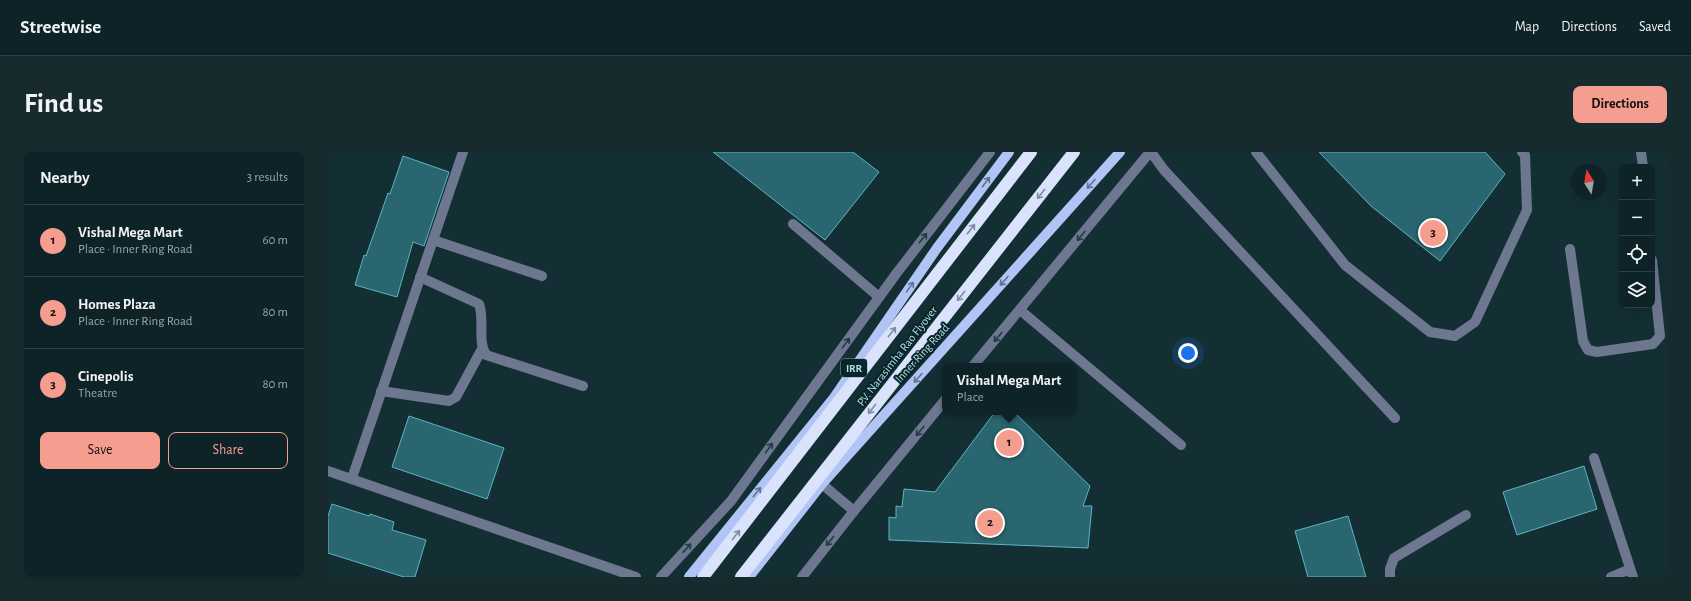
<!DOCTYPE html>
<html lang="en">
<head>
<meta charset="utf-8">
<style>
  body { margin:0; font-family:"Alegreya Sans",sans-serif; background:#172b2f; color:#f1f3f6 }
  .controls { position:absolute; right:12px; top:12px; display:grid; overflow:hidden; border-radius:8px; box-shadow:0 4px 16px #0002 }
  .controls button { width:36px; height:36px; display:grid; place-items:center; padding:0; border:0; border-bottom:1px solid #2e4044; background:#0e2327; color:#f1f3f6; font:20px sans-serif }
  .compass { position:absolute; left:1243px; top:12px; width:36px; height:36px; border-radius:50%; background:#0e2327; box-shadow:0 4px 16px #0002; rotate:349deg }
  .you { position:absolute; left:860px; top:201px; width:14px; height:14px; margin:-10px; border:3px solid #fff; border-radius:50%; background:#1a73e8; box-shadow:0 0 0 6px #1a73e833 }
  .badge { display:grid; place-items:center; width:26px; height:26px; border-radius:50%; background:#f59d8e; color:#111; font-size:13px; font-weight:700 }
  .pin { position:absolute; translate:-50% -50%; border:2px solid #fff; box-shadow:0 1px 4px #0006 }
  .popup { position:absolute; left:614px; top:211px; width:134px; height:52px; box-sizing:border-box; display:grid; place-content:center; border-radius:8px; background:#0e2327; filter:drop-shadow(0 1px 3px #0005); font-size:13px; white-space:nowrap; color:#9ba4a7 }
  .popup b { font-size:15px; color:#f1f3f6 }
  .popup::after { content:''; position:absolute; left:50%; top:100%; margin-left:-8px; border:8px solid transparent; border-top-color:#0e2327 }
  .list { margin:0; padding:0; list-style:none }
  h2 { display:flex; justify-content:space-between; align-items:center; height:52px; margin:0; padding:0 16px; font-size:17px }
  h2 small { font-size:13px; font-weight:400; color:#9ba4a7 }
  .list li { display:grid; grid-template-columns:26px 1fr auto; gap:12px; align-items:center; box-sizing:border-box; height:72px; padding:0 16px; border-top:1px solid #2e4044 }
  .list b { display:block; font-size:15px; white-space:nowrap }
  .list p { margin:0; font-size:13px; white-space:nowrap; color:#9ba4a7 }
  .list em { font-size:13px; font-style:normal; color:#9ba4a7 }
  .actions { display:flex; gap:8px; padding:12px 16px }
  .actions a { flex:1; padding:9px 0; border:1px solid #f59d8e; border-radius:8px; text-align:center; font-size:14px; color:#f59d8e }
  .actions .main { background:#f59d8e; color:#111 }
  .icon { flex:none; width:22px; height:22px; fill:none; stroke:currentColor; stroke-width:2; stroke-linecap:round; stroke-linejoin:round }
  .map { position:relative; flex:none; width:1339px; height:425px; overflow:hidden; border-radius:8px }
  header { display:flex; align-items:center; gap:24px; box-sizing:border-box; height:56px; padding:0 20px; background:#0e2327; border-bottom:1px solid #2e4044 }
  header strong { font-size:19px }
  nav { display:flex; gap:22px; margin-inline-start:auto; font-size:14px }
  .intro { display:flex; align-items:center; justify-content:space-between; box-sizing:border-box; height:96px; padding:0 24px }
  h1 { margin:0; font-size:28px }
  .button { padding:10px 18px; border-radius:8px; background:#f59d8e; color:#111; font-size:14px; font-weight:700 }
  main { display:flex; gap:24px; padding:0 24px }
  aside { flex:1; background:#0e2327; border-radius:8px; box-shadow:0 4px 16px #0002 }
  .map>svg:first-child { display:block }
  .building { fill:#2a666f; stroke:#5cb5c4 }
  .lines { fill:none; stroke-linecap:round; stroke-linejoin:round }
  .minor { stroke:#6e7790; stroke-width:10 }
  .major { stroke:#b2c4f6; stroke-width:10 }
  .highway { stroke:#dae3fc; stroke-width:12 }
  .oneway { stroke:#5d7490 }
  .oneway2 { stroke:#7c8e9e }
  .oneway3 { stroke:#223a44 }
  .labels { text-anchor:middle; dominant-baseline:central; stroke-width:4; stroke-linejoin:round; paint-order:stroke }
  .shield { fill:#08252a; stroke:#82a6ae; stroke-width:1 }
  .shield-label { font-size:11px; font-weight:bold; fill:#b6dee6 }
  .street-label { font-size:12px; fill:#b6dee6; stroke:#08252a }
</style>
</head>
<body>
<header>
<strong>Streetwise</strong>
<nav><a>Map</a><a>Directions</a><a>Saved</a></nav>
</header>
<div class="intro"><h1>Find us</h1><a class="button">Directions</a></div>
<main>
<aside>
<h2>Nearby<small>3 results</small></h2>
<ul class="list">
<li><span class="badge">1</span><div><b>Vishal Mega Mart</b><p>Place · Inner Ring Road</p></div><em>60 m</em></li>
<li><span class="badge">2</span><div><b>Homes Plaza</b><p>Place · Inner Ring Road</p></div><em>80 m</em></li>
<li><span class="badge">3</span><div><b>Cinepolis</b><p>Theatre</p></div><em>80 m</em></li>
</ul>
<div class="actions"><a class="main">Save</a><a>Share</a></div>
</aside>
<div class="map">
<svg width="1339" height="425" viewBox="0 0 1339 425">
  <rect width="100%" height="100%" fill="#132f34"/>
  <!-- building -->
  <g class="building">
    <polygon points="385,0 525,0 551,20 497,88"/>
    <polygon points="991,0 1157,0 1177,22 1112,109 1043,54"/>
    <polygon points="75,4 121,20 96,94 85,90 69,145 27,133 36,103 38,104 60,41 62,42"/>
    <polygon points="667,260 686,260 762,334 755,354 764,354 760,396 561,388 561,365 568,366 568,354 574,355 576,337 607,340"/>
    <polygon points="81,264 176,296 159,347 64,315"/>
    <polygon points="1256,314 1269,357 1189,383 1175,340"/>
    <polygon points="4,352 41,364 42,362 66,370 64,378 98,388 87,425 76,425 0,401 0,364"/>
    <polygon points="1020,364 1038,425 980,425 967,379"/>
  </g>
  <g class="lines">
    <!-- minor -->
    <g class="minor">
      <polyline points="823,0 836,18 1067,266"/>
      <polyline points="928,0 1017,113 1102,180 1127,184 1147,170 1199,58 1197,3 1194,0"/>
      <polyline points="1313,0 1315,15"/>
      <polyline points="465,72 551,145"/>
      <polyline points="105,88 214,124"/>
      <polyline points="1242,97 1255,189 1260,198 1269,200 1325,192 1332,184 1324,108"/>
      <path d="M92,125L151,152C157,168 149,189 158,203L255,234"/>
      <polyline points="692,158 853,293"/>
      <polyline points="645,214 822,0"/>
      <polyline points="53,239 121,249 128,245 154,197"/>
      <polyline points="1266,306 1305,425"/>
      <polyline points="0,319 308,425"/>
      <polyline points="24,326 135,0"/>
      <polyline points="494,332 526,359"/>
      <polyline points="333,425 403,349 568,122 662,0"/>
      <polyline points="474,425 526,359 617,248"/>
      <polyline points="1062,425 1062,417 1066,406 1138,363"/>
      <polyline points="1283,425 1302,417"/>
    </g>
    <!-- major -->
    <g class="major">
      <polyline points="361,425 505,247 609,96 681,0"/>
      <polyline points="421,425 494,332 792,0"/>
    </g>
    <!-- highway -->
    <g class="highway">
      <polyline points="375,425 703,0"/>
      <polyline points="413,425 746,0"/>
    </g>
  </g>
  <!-- one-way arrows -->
  <defs><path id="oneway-shaft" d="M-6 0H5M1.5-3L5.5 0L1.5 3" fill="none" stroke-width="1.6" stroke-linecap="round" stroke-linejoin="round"/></defs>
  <g class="oneway">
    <use href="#oneway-shaft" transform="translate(658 30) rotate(-53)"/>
    <use href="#oneway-shaft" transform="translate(763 32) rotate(132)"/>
    <use href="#oneway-shaft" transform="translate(676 129) rotate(132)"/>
    <use href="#oneway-shaft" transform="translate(582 135) rotate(-55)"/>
    <use href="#oneway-shaft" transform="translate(590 226) rotate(132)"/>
    <use href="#oneway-shaft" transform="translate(429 340) rotate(-51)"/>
  </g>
  <g class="oneway2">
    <use href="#oneway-shaft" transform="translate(713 42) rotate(128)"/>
    <use href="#oneway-shaft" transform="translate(643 77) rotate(-52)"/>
    <use href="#oneway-shaft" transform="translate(633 144) rotate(128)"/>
    <use href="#oneway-shaft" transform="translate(564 180) rotate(-52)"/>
    <use href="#oneway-shaft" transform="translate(544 257) rotate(128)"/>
    <use href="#oneway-shaft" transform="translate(408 383) rotate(-52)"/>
  </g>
  <g class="oneway3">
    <use href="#oneway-shaft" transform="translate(753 84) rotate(130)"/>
    <use href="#oneway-shaft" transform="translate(595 86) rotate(-52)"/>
    <use href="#oneway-shaft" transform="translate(670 185) rotate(130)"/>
    <use href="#oneway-shaft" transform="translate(518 191) rotate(-54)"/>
    <use href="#oneway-shaft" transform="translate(592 279) rotate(130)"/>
    <use href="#oneway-shaft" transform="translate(441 296) rotate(-54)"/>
    <use href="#oneway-shaft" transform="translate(502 389) rotate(128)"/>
    <use href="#oneway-shaft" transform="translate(359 396) rotate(-47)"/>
  </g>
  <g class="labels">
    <!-- shield labels -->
    <rect class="shield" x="513" y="207" width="26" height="18" rx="3"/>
    <g class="shield-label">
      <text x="526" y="216">IRR</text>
    </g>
    <!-- street labels -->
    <g class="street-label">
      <text transform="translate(594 201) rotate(-48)">Inner Ring Road</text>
      <text transform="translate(569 204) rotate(-52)">P.V. Narasimha Rao Flyover</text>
    </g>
  </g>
</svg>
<div class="controls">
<button>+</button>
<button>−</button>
<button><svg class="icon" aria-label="locate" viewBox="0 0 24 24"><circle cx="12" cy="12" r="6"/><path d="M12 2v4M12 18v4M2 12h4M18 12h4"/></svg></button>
<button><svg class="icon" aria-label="layers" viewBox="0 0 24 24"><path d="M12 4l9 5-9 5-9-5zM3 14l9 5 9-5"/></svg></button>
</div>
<svg class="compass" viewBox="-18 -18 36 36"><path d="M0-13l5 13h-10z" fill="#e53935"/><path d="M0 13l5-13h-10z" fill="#9ba4a7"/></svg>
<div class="you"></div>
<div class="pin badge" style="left:681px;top:291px">1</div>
<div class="popup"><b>Vishal Mega Mart</b>Place</div>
<div class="pin badge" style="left:662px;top:371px">2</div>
<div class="pin badge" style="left:1105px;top:81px">3</div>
</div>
</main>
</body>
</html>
